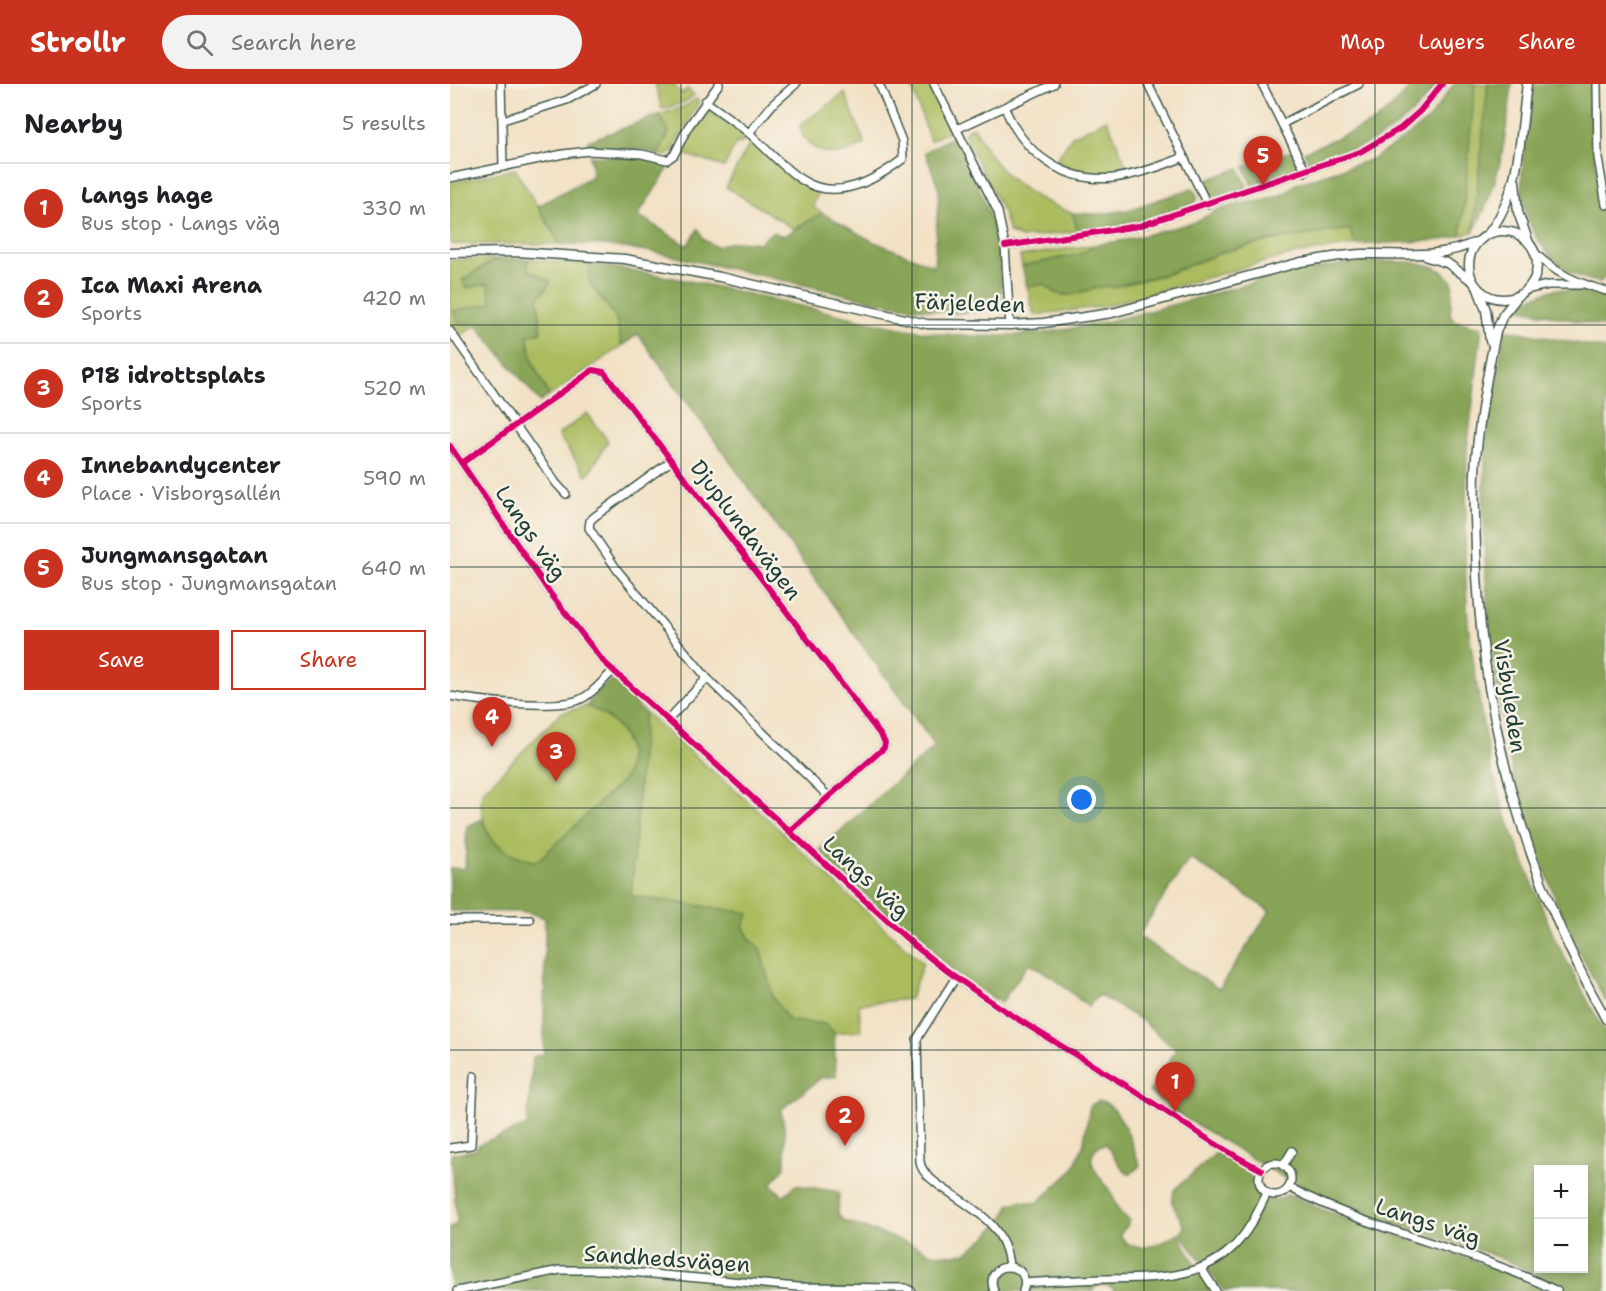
<!DOCTYPE html>
<html lang="en">
<head>
<meta charset="utf-8">
<style>
  body { margin:0; font-family:"Shantell Sans",sans-serif; background:#f2f2f2; color:#202124 }
  .controls { position:absolute; right:18px; bottom:18px; display:grid; overflow:hidden; border-radius:0px; box-shadow:0 3px 9px #0003 }
  .controls button { width:54px; height:54px; display:grid; place-items:center; padding:0; border:0; border-bottom:2px solid #e0e0e0; background:#fff; color:#202124; font:30px sans-serif }
  .you { position:absolute; left:632px; top:716px; width:21px; height:21px; margin:-15px; border:4px solid #fff; border-radius:50%; background:#1a73e8; box-shadow:0 0 0 9px #1a73e833 }
  .badge { display:grid; place-items:center; width:39px; height:39px; border-radius:50%; background:#c8321e; color:#fff; font-size:20px; font-weight:700 }
  .pin { position:absolute; translate:-50% -50px; filter:drop-shadow(0 2px 3px #0008) }
  .pin::after { content:''; position:absolute; top:32px; width:21px; height:18px; background:inherit; clip-path:polygon(0 0,100% 0,50% 100%) }
  .list { margin:0; padding:0; list-style:none }
  h2 { display:flex; justify-content:space-between; align-items:center; height:78px; margin:0; padding:0 24px; font-size:26px }
  h2 small { font-size:20px; font-weight:400; color:#757577 }
  .list li { display:grid; grid-template-columns:39px 1fr auto; gap:18px; align-items:center; box-sizing:border-box; height:90px; padding:0 24px; border-top:2px solid #e0e0e0 }
  .list b { display:block; font-size:22px; white-space:nowrap }
  .list p { margin:0; font-size:20px; white-space:nowrap; color:#757577 }
  .list em { font-size:20px; font-style:normal; color:#757577 }
  .actions { display:flex; gap:12px; padding:18px 24px }
  .actions a { flex:1; padding:14px 0; border:2px solid #c8321e; border-radius:0px; text-align:center; font-size:21px; color:#c8321e }
  .actions .main { background:#c8321e; color:#fff }
  .icon { flex:none; width:33px; height:33px; fill:none; stroke:currentColor; stroke-width:2; stroke-linecap:round; stroke-linejoin:round }
  .map { position:relative; flex:none; width:1156px; height:1207px; overflow:hidden }
  header { display:flex; align-items:center; gap:36px; box-sizing:border-box; height:84px; padding:0 30px; background:#c8321e; color:#fff }
  header strong { font-size:28px }
  nav { display:flex; gap:33px; margin-inline-start:auto; font-size:21px }
  .search { width:420px; height:54px; background:#f2f2f2; display:flex; align-items:center; gap:15px; box-sizing:border-box; padding:0 21px; border-radius:33px; color:#757577; font-size:22px }
  main { display:flex }
  aside { flex:1; background:#fff }
  .map>svg:first-child { display:block }
  .green { fill:#abbc5f; stroke:#657c4a; stroke-width:1.5 }
  .forest { fill:#88a456; stroke:#547045; stroke-width:1.5; fill-rule:evenodd }
  .lines { fill:none; stroke-linecap:round; stroke-linejoin:round }
  .minor-casing { stroke:#3f564a; stroke-width:10 }
  .major-casing { stroke:#3f564a; stroke-width:11 }
  .minor { stroke:#fff; stroke-width:7 }
  .major { stroke:#fff; stroke-width:8 }
  .cycleway-casing { stroke:#f7f3e8; stroke-width:10 }
  .cycleway { stroke:#d6006c; stroke-width:6 }
  .grid { fill:none; stroke:#1f3d34; stroke-width:1.5; stroke-opacity:0.55 }
  .labels { text-anchor:middle; dominant-baseline:central; stroke-width:5; stroke-linejoin:round; paint-order:stroke }
  .street-label { font-size:22px; fill:#1f3d34; stroke:#f7f3e8 }
</style>
</head>
<body>
<header>
<strong>Strollr</strong>
<div class="search"><svg class="icon" aria-label="search" viewBox="0 0 24 24"><circle cx="10" cy="10" r="6"/><path d="M15 15l6 6"/></svg>Search here</div>
<nav><a>Map</a><a>Layers</a><a>Share</a></nav>
</header>
<main>
<aside>
<h2>Nearby<small>5 results</small></h2>
<ul class="list">
<li><span class="badge">1</span><div><b>Langs hage</b><p>Bus stop · Langs väg</p></div><em>330 m</em></li>
<li><span class="badge">2</span><div><b>Ica Maxi Arena</b><p>Sports</p></div><em>420 m</em></li>
<li><span class="badge">3</span><div><b>P18 idrottsplats</b><p>Sports</p></div><em>520 m</em></li>
<li><span class="badge">4</span><div><b>Innebandycenter</b><p>Place · Visborgsallén</p></div><em>590 m</em></li>
<li><span class="badge">5</span><div><b>Jungmansgatan</b><p>Bus stop · Jungmansgatan</p></div><em>640 m</em></li>
</ul>
<div class="actions"><a class="main">Save</a><a>Share</a></div>
</aside>
<div class="map">
<svg width="1156" height="1207" viewBox="0 0 1156 1207">
  <rect width="100%" height="100%" fill="#f7f3e8"/>
  <filter id="ink" filterUnits="userSpaceOnUse"><feTurbulence type="fractalNoise" baseFrequency=".0167" numOctaves="2"/><feDisplacementMap in="SourceGraphic" scale="12" xChannelSelector="R" yChannelSelector="G"/><feConvolveMatrix kernelMatrix="1 2 1 2 8 2 1 2 1" color-interpolation-filters="sRGB"/></filter>
  <filter id="wash" filterUnits="userSpaceOnUse"><feTurbulence type="fractalNoise" baseFrequency=".008" numOctaves="4" result="noise"/><feDisplacementMap in="SourceGraphic" scale="24" xChannelSelector="R" yChannelSelector="G"/><feGaussianBlur stdDeviation="1.35" result="paint"/><feColorMatrix in="noise" values="0 0 0 0 0 0 0 0 0 0 0 0 0 0 0 0 0 1.4 0 .05"/><feComposite in="paint" operator="in"/></filter>
  <g filter="url(#wash)">
    <rect width="100%" height="100%" fill="#f2e1c5"/>
    <!-- green -->
    <g class="green">
      <polygon points="205,0 223,0 232,10 237,5 244,11 235,18 212,25"/>
      <polygon points="461,0 480,0 503,45 480,57"/>
      <polygon points="1025,0 1038,0 1023,148 1011,151"/>
      <path d="M395,9L415,60C408,63 400,68 393,69C373,73 352,61 350,41Z"/>
      <polygon points="246,15 249,18 222,68 216,72 209,71 219,47 209,31 236,22"/>
      <polygon points="255,25 262,26 293,50 294,55 291,60 287,58 274,83 231,69 242,43"/>
      <path d="M657,35L678,86C652,94 630,88 605,78L622,52Z"/>
      <path d="M524,43C548,91 572,110 622,129L628,147L571,154L559,148L553,128L514,51L518,45Z"/>
      <polygon points="300,59 304,59 348,98 368,109 363,123 372,129 344,145 276,103"/>
      <polygon points="65,85 110,160 0,160 0,99"/>
      <path d="M900,145L906,161L850,169L806,180L656,222L584,231L577,202L594,200C598,203 602,208 606,209C625,217 645,198 664,203L721,189L773,168L823,156Z"/>
      <polygon points="644,161 631,170 572,182 570,172"/>
      <polygon points="46,175 12,196 16,204 38,199 42,219 16,240 24,237 27,240 8,254 0,242 0,176"/>
      <polygon points="79,175 141,181 139,198 166,234 172,262 99,312 84,281 77,252 91,248 88,215 101,198 77,185"/>
      <polygon points="137,329 158,357 140,388 136,391 108,351"/>
      <path d="M137,622C165,633 187,659 176,691C173,699 160,708 154,714C131,736 109,758 86,778C56,769 35,761 32,727C31,720 31,714 32,708L111,629Z"/>
      <polygon points="194,628 318,735 391,805 473,879 460,915 409,920 411,947 384,949 375,940 339,937 323,914 310,865 300,855 293,843 299,829 181,812"/>
    </g>
    <!-- forest -->
    <g class="forest">
      <path d="M963,0H987C952,48 919,62 864,79L859,78L854,68L924,38L942,23Z"/>
      <path d="M1004,0H1025L1011,151L992,156L906,161L899,145L822,156L773,168L721,188L664,203C645,198 625,217 606,209C602,208 598,203 594,200L577,202L572,182L631,170L644,161L676,156L746,138L765,127L798,118H810L834,110L846,100L923,75L963,48L979,35Z"/>
      <path d="M1038,0H1062C1056,51 1050,103 1023,148Z"/>
      <path d="M1084,0H1142L1145,75L1156,150V193L1150,198C1101,191 1069,141 1072,92C1073,62 1080,30 1084,0Z"/>
      <polygon points="209,31 219,47 209,71 194,66 138,63 138,57"/>
      <path d="M505,51C532,109 553,148 551,215L537,227L505,229L444,221L204,168L152,161L110,160L88,122L142,92L140,72L192,73L220,82L188,131L237,162L248,145L254,156L266,163C281,156 293,157 309,159L322,148L334,152L372,129L422,157L484,182L489,105L475,68Z"/>
      <polygon points="842,67 847,80 844,87 802,101 794,83"/>
      <polygon points="789,84 797,103 763,113 758,109 752,98"/>
      <polygon points="743,104 748,114 744,120 690,138 628,147 622,129 651,130 678,126"/>
      <polygon points="46,175 79,175 77,185 101,198 88,215 91,248 77,252 84,281 99,312 90,318 24,238 16,240 7,239 4,227 42,219 38,200 16,204 12,196"/>
      <path d="M909,178C931,178 975,174 993,188C997,191 1000,195 1003,199L1000,231L1005,237L1032,243L1017,366L1015,476L1018,540L1031,629L1041,684L1058,738L1104,853L1156,951V1207H1118L1067,1181L1035,1168L898,1126L861,1110L725,1028L699,1008L726,966L691,936L649,911L638,923L604,894L579,879L551,919L512,894L491,877L367,768L485,662L188,250L172,262L166,234L139,198L141,181C220,190 296,210 373,227C422,238 472,251 521,252C626,256 724,218 824,193C852,186 881,182 909,178ZM740,774L820,827L769,905L688,852ZM1088,1086H1134V1184H1088Z"/>
      <path d="M1107,205L1134,208L1156,213V243L1067,224C1079,213 1092,208 1107,205Z"/>
      <polygon points="1055,245 1156,265 1156,918 1125,860 1107,819 1071,720 1060,678 1049,616 1037,517 1033,419 1037,352"/>
      <path d="M162,596L194,628L181,812L299,829L293,843L300,855L310,865L323,914L339,937L375,940L384,949L386,992L371,994L331,1026L335,1048V1083L321,1100L333,1112L346,1101L389,1108L388,1131L394,1137L462,1160L481,1169L504,1171L517,1168L537,1152L554,1133L559,1121L569,1117L587,1119L622,1087L633,1062L640,1022L648,1017C672,1019 681,1061 690,1081L686,1086L679,1090L674,1087L656,1060C650,1061 647,1062 644,1067C635,1082 655,1097 661,1109C670,1125 662,1123 679,1136L677,1142L670,1150C683,1174 712,1160 728,1149L760,1207H663L664,1204L656,1201L646,1202L643,1207H0V1142H5L7,1137L1,1070L25,1066L29,1060L77,1042L83,973L94,970L95,834L77,828L0,827V784L15,785L17,742L33,735C39,763 61,771 86,778C109,758 131,736 154,714C160,708 173,699 176,691C187,658 166,634 137,622L146,607Z"/>
      <path d="M766,1069L797,1084L808,1112C822,1118 826,1117 839,1110C868,1126 901,1137 933,1147C988,1165 1045,1180 1097,1207H774L730,1149L735,1144L722,1119L724,1106Z"/>
    </g>
  </g>
  <g filter="url(#ink)">
    <g class="lines">
      <!-- minor casing -->
      <g class="minor-casing">
        <g id="minor">
          <polyline points="51,0 53,83"/>
          <polyline points="484,0 548,128 555,162 560,241"/>
          <polyline points="698,0 757,120"/>
          <polyline points="812,0 856,88"/>
          <polyline points="1147,0 1148,74 1156,121"/>
          <path d="M255,17C270,28 286,38 300,50C317,65 333,84 352,96C386,118 424,97 453,75L452,57L429,0"/>
          <path d="M555,24C573,69 614,99 663,94C687,91 712,82 734,73"/>
          <polyline points="53,36 117,16 146,0"/>
          <polyline points="832,40 909,0"/>
          <polyline points="507,45 604,0"/>
          <polyline points="299,49 322,21 346,0"/>
          <polyline points="0,94 113,70 139,67 192,70 217,76 224,71 238,43 269,0"/>
          <polyline points="555,162 689,142 910,68 951,44 970,27 992,0"/>
          <path d="M1084,168C1104,189 1128,199 1156,207"/>
          <polyline points="1075,206 1098,201 1130,201"/>
          <polyline points="0,247 106,399 116,410"/>
          <path d="M0,362L100,509L153,577L465,862C530,915 605,958 677,1002C721,1030 765,1063 812,1086"/>
          <polyline points="221,377 144,433 140,437 139,444 168,487 257,594 378,712"/>
          <polyline points="12,379 143,286 154,288 432,653 435,659 434,664 340,747"/>
          <path d="M0,612C27,617 108,626 131,615C143,610 153,596 163,587"/>
          <polyline points="218,636 257,594"/>
          <polyline points="0,836 80,836"/>
          <path d="M506,893L467,955L470,1078C472,1089 481,1095 490,1102C521,1124 556,1139 559,1183"/>
          <polyline points="0,1064 21,1061 24,992"/>
          <circle cx="825" cy="1095" r="16"/>
          <polyline points="833,1082 842,1067"/>
          <path d="M839,1103C924,1149 1020,1164 1107,1207"/>
          <polyline points="751,1184 766,1207"/>
          <path d="M575,1199C601,1197 627,1196 653,1195C696,1194 745,1197 780,1166C797,1151 807,1130 817,1109"/>
          <polyline points="7,1207 110,1186 157,1186 348,1203 455,1204 461,1207"/>
          <path d="M544,1207C532,1175 584,1175 573,1207"/>
        </g>
      </g>
      <!-- major casing -->
      <g class="major-casing">
        <g id="major">
          <polyline points="1065,98 1068,128 1079,159"/>
          <circle cx="1053" cy="181" r="34"/>
          <path d="M1037,151C1071,111 1070,50 1077,0"/>
          <path d="M0,169L67,168L175,175L270,193L477,240L560,241L593,239L662,229L851,178C871,175 891,171 911,170C957,169 985,176 1029,157"/>
          <polyline points="977,173 997,179 1021,196"/>
          <polyline points="1028,205 1036,226 1040,257"/>
          <path d="M1069,211L1053,231L1046,248C1038,286 1031,325 1027,364C1023,397 1025,431 1026,464C1030,629 1074,791 1156,935"/>
        </g>
      </g>
      <!-- minor -->
      <use href="#minor" class="minor"/>
      <!-- major -->
      <use href="#major" class="major"/>
      <!-- cycleway casing -->
      <g class="cycleway-casing">
        <g id="cycleway">
          <polyline points="555,162 689,142 910,68 951,44 970,27 992,0"/>
          <path d="M0,362L100,509L153,577L465,862C530,915 605,958 677,1002C721,1030 765,1063 812,1086"/>
          <polyline points="12,379 143,286 154,288 432,653 435,659 434,664 340,747"/>
        </g>
      </g>
      <!-- cycleway -->
      <use href="#cycleway" class="cycleway"/>
    </g>
  </g>
  <!-- grid -->
  <path class="grid" d="M231,0V1207M462,0V1207M694,0V1207M925,0V1207M0,241H1156M0,483H1156M0,724H1156M0,966H1156"/>
  <g class="labels">
    <!-- street labels -->
    <g class="street-label">
      <text transform="translate(520 219) rotate(2)">Färjeleden</text>
      <text transform="translate(296 446) rotate(53)">Djuplundavägen</text>
      <text transform="translate(81 449) rotate(56)">Langs väg</text>
      <text transform="translate(1060 612) rotate(81)">Visbyleden</text>
      <text transform="translate(416 793) rotate(43)">Langs väg</text>
      <text transform="translate(978 1138) rotate(18)">Langs väg</text>
      <text transform="translate(217 1175) rotate(4)">Sandhedsvägen</text>
    </g>
  </g>
</svg>
<div class="controls">
<button>+</button>
<button>−</button>
</div>
<div class="you"></div>
<div class="pin badge" style="left:725px;top:1028px">1</div>
<div class="pin badge" style="left:395px;top:1062px">2</div>
<div class="pin badge" style="left:106px;top:698px">3</div>
<div class="pin badge" style="left:42px;top:663px">4</div>
<div class="pin badge" style="left:813px;top:102px">5</div>
</div>
</main>
</body>
</html>
